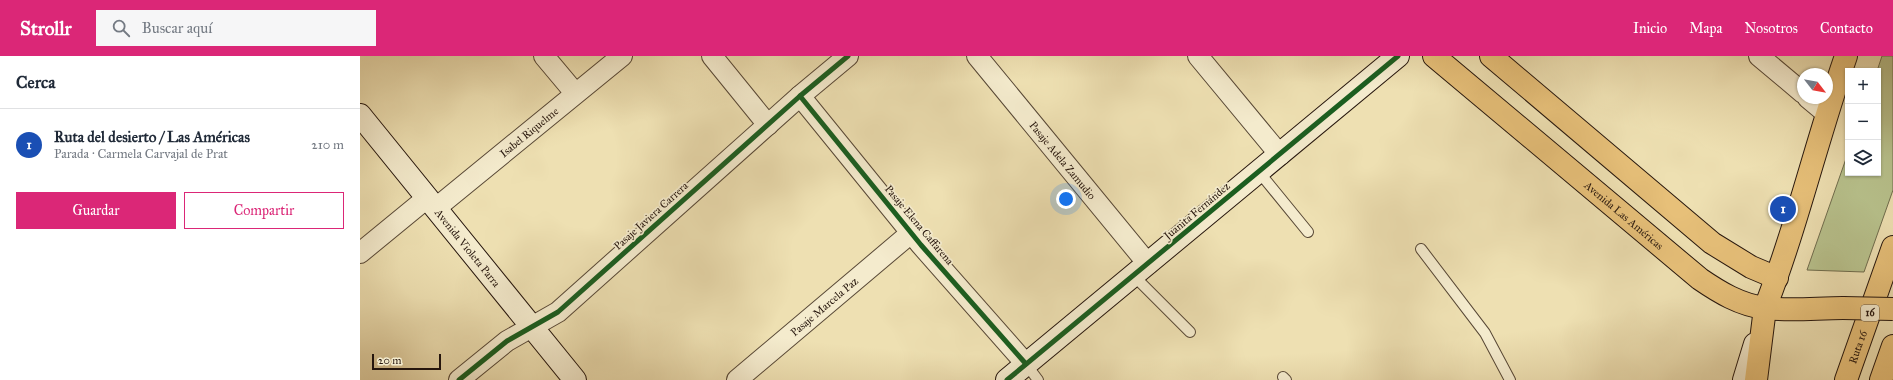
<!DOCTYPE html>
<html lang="es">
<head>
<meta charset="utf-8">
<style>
  body { margin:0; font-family:"IM FELL Great Primer",serif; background:#f6f6f7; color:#1f2937 }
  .controls { position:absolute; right:12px; top:12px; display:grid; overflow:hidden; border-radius:0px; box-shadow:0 1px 3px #0004 }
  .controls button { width:36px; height:36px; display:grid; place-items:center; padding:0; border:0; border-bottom:1px solid #e0e1e3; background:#fff; color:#1f2937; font:20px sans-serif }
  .compass { position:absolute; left:1437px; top:12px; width:36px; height:36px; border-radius:50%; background:#fff; box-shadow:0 1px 3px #0004; rotate:121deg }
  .scale { position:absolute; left:12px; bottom:10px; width:69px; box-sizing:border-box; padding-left:4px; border:2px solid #26160d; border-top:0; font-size:11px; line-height:14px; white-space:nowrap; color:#26160d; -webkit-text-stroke:3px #f4ebcd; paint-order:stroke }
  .you { position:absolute; left:706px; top:143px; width:14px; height:14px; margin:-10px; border:3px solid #fff; border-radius:50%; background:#1a73e8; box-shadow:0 0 0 6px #1a73e833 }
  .badge { display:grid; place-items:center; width:26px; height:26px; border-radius:50%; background:#db2777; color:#fff; font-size:13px; font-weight:700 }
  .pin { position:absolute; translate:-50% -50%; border:2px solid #fff; box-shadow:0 1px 4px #0006 }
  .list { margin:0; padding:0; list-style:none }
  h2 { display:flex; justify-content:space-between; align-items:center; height:52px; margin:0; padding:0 16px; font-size:17px }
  h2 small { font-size:13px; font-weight:400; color:#747a83 }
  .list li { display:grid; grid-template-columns:26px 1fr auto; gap:12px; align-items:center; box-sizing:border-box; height:72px; padding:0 16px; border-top:1px solid #e0e1e3 }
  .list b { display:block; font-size:15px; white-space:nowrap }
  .list p { margin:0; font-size:13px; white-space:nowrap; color:#747a83 }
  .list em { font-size:13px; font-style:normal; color:#747a83 }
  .actions { display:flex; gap:8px; padding:12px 16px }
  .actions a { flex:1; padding:9px 0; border:1px solid #db2777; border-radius:0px; text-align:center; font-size:14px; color:#db2777 }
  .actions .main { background:#db2777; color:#fff }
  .icon { flex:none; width:22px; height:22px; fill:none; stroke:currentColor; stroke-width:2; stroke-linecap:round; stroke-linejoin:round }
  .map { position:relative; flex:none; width:1533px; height:324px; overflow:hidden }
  header { display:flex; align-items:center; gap:24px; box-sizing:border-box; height:56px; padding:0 20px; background:#db2777; color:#fff }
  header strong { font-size:19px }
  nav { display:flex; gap:22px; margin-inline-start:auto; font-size:14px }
  .search { width:280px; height:36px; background:#f6f6f7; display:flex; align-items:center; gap:10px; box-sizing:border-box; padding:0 14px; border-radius:0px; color:#747a83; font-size:15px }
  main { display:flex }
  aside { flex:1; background:#fff }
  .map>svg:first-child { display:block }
  .green { fill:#b8c28d; stroke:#6f6c4d }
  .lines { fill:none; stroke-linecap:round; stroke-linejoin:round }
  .lane-casing { stroke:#584836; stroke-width:12 }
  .street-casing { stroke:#584836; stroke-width:22 }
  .secondary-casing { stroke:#26160d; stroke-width:24 }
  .primary-casing { stroke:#26160d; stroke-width:24 }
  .highway-casing { stroke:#26160d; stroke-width:24 }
  .lane { stroke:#f4ebcd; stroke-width:10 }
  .street { stroke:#f4ebcd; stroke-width:20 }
  .secondary { stroke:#f4ebcd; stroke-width:22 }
  .primary { stroke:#e7c079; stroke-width:22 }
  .highway { stroke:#e7c079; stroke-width:22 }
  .primary-bridge-casing { stroke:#26160d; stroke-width:24; stroke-linecap:butt }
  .primary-bridge { stroke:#e7c079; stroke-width:22 }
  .cycleway-casing { stroke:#f4ebcd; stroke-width:8 }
  .cycleway { stroke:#1b5e20; stroke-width:5 }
  .labels { text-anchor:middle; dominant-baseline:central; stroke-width:3.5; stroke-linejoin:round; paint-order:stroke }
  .shield { fill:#f4ebcd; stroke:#645647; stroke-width:1 }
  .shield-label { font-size:10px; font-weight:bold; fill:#26160d }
  .street-label { font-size:11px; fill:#26160d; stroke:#f4ebcd }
</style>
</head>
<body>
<header>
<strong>Strollr</strong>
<div class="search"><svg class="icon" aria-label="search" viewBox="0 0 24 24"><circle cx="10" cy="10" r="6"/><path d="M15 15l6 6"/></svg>Buscar aquí</div>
<nav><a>Inicio</a><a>Mapa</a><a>Nosotros</a><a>Contacto</a></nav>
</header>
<main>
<aside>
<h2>Cerca<small></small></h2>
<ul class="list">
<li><span class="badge" style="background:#1a4fb4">1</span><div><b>Ruta del desierto / Las Américas</b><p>Parada · Carmela Carvajal de Prat</p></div><em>210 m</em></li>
</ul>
<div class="actions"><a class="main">Guardar</a><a>Compartir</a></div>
</aside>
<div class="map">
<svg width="1533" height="324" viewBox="0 0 1533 324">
  <rect width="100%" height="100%" fill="#eee0b2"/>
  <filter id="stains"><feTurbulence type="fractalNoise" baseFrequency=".005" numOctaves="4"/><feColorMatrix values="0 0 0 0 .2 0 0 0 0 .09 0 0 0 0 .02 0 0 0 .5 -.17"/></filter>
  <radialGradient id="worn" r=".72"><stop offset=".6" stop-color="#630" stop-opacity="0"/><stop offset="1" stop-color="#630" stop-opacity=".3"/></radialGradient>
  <!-- green -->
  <polygon class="green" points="1522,0 1533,0 1533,134 1504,216 1447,214 1488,97 1488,117 1518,117 1517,15"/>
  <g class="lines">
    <!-- lane casing -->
    <g class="lane-casing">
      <g id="lane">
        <polyline points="899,116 948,176"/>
        <polyline points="1061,193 1125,277 1150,324"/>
        <polyline points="774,220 830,276"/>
        <polyline points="666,308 678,324"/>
        <polyline points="923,321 926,324"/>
      </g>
    </g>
    <!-- street casing -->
    <g class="street-casing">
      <g id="street">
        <polyline points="184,0 215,37"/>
        <polyline points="352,0 408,69"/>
        <path id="s1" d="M617,0L788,208"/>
        <polyline points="838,0 920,99"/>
        <polyline points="1399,0 1443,37"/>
        <polyline points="440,40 561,189 666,308"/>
        <polyline points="1448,42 1466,57"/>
        <path id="s2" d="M76,152L262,0"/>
        <polyline points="0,197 67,142"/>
        <polyline points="99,324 147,285 198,256 440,40 488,0"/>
        <path id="s3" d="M377,324L551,177"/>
      </g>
    </g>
    <!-- secondary casing -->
    <g class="secondary-casing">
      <g id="secondary">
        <path id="s4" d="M0,59L215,324"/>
        <polyline points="647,324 1038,0"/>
        <polyline points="1384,324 1395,288"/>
      </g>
    </g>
    <!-- primary casing -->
    <g class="primary-casing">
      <g id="primary">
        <path id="s5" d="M1074,0L1340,223C1359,236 1380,249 1405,252C1428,255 1458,252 1483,252"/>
        <polyline points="1131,0 1352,187 1391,211 1417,222"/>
        <path d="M1405,252C1437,170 1457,83 1486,0"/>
      </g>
    </g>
    <!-- highway casing -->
    <g class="highway-casing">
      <g id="highway">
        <polyline points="1396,324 1405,252"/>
        <path id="s6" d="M1486,324L1533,191"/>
        <polyline points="1521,324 1533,290"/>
      </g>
    </g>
    <!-- lane -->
    <use href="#lane" class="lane"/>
    <!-- street -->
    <use href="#street" class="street"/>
    <!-- secondary -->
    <use href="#secondary" class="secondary"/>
    <!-- primary -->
    <use href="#primary" class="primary"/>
    <!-- highway -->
    <use href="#highway" class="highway"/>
    <!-- primary-bridge casing -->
    <g class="primary-bridge-casing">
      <polyline id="primary-bridge" points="1483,252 1533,253"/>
    </g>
    <!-- primary-bridge -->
    <use href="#primary-bridge" class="primary-bridge"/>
    <!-- cycleway casing -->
    <g class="cycleway-casing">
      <g id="cycleway">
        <polyline points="440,40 561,189 666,308"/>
        <polyline points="99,324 147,285 198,256 440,40 488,0"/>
        <polyline points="647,324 1038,0"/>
      </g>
    </g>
    <!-- cycleway -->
    <use href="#cycleway" class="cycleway"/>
  </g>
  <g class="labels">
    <!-- shield labels -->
    <rect class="shield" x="1501" y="249" width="18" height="16" rx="3"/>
    <g class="shield-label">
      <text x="1510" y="257">16</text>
    </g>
    <!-- street labels -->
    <g class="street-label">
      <text stroke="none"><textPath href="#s2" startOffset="120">Isabel Riquelme</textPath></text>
      <text stroke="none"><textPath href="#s1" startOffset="135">Pasaje Adela Zamudio</textPath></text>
      <text transform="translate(837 155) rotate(-40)">Juanita Fernández</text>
      <text transform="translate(291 160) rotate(-42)">Pasaje Javiera Carrera</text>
      <text stroke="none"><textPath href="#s5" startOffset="248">Avenida Las Américas</textPath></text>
      <text transform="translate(559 169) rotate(50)">Pasaje Elena Caffarena</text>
      <text stroke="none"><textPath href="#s4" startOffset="171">Avenida Violeta Parra</textPath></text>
      <text stroke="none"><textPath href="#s3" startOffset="114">Pasaje Marcela Paz</textPath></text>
      <text stroke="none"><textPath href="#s6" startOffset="35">Ruta 16</textPath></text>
    </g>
  </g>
  <rect width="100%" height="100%" filter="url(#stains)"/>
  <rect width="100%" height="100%" fill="url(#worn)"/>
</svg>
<div class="controls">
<button>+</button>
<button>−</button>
<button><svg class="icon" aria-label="layers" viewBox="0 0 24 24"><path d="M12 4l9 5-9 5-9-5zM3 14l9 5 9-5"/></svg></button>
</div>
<svg class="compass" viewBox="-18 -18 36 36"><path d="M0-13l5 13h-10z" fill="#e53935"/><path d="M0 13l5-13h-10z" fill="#747a83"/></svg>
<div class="scale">20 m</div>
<div class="you"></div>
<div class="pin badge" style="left:1423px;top:153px;background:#1a4fb4">1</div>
</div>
</main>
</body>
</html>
